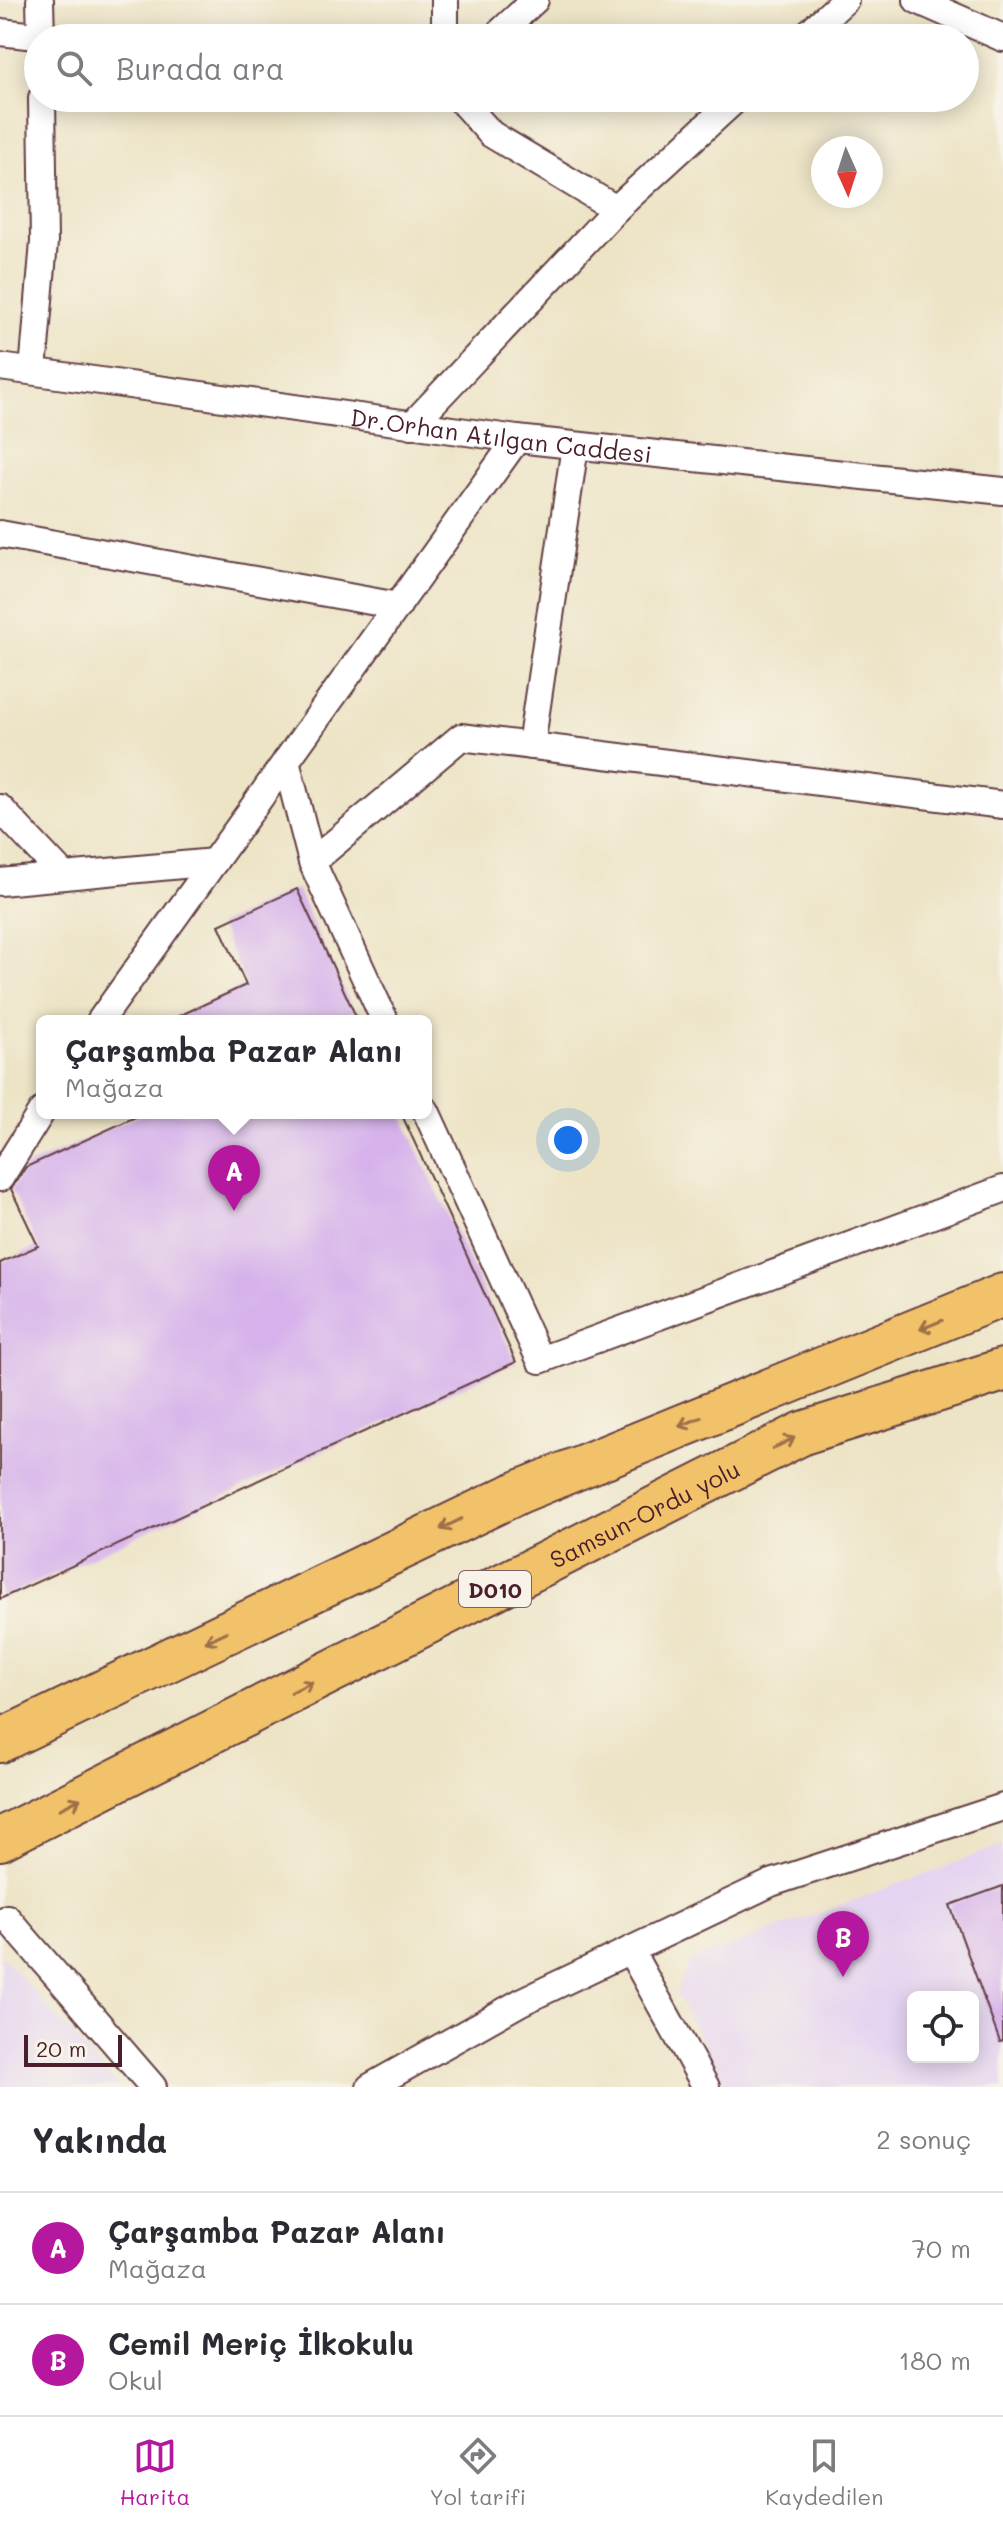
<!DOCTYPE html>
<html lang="tr">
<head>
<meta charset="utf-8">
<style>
  body { margin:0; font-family:Mali,sans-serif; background:#f7f7f7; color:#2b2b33 }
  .controls { position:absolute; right:24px; bottom:24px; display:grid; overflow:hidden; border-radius:12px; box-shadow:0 4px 20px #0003 }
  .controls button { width:72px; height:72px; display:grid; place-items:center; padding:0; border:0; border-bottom:2px solid #e1e1e2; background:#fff; color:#2b2b33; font:40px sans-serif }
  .compass { position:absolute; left:811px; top:136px; width:72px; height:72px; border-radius:50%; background:#fff; box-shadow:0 4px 20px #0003; rotate:177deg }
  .scale { position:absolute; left:24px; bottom:20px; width:98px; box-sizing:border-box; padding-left:8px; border:4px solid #4a1f2b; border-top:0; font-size:22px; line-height:28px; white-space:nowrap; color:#4a1f2b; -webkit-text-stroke:6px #f7f3e8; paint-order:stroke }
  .you { position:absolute; left:568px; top:1140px; width:28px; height:28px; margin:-20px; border:6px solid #fff; border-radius:50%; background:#1a73e8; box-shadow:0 0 0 12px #1a73e833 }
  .badge { display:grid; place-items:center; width:52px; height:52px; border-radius:50%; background:#b5179e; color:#fff; font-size:26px; font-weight:700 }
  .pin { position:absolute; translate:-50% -66px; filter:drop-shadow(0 2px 4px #0008) }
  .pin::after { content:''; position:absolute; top:42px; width:28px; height:24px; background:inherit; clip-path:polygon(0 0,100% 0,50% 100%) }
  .popup { position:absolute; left:36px; top:1015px; width:396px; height:104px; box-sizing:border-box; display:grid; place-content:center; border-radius:12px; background:#fff; filter:drop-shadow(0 2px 6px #0005); font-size:26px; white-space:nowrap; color:#7c7c81 }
  .popup b { font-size:30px; color:#2b2b33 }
  .popup::after { content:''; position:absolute; left:50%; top:100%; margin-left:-16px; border:16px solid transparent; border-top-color:#fff }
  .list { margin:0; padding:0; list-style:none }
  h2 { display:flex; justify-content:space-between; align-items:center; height:104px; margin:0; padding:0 32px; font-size:34px }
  h2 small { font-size:26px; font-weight:400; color:#7c7c81 }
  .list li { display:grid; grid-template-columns:52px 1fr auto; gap:24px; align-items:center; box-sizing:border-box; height:112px; padding:0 32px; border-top:2px solid #e1e1e2 }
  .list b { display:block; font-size:30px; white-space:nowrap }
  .list p { margin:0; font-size:26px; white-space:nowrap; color:#7c7c81 }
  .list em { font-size:26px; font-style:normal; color:#7c7c81 }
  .icon { flex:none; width:44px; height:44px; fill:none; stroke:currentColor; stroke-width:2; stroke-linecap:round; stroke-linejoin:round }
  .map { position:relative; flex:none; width:1003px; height:2087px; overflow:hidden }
  .search { position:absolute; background:#fff; box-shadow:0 4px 20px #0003; left:24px; right:24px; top:24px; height:88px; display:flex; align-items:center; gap:20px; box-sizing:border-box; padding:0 28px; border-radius:44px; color:#7c7c81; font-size:30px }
  .sheet { height:328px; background:#fff }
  nav { display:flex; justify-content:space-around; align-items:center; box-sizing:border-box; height:112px; border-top:2px solid #e1e1e2; background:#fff; font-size:22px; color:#7c7c81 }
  nav a { display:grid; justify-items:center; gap:4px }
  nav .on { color:#b5179e }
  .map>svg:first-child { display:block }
  .built { fill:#e4d3f1; fill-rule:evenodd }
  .building { fill:#d6b1eb }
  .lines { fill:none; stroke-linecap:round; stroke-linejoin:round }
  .minor-casing { stroke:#623d42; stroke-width:30 }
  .trunk-casing { stroke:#623d42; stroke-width:46 }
  .minor { stroke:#fff; stroke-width:26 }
  .trunk { stroke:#f2c26a; stroke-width:42 }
  .oneway { stroke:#9e704a }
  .labels { text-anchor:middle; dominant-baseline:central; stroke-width:8; stroke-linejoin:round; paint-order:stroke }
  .shield { fill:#f7f3e8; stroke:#7e5f64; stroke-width:2 }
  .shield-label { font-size:22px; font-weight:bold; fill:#4a1f2b }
  .street-label { font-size:24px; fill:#4a1f2b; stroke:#f7f3e8 }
</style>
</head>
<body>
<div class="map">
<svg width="1003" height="2087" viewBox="0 0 1003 2087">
  <rect width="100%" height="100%" fill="#f7f3e8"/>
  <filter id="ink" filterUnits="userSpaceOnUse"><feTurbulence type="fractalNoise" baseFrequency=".0125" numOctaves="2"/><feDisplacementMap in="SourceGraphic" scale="16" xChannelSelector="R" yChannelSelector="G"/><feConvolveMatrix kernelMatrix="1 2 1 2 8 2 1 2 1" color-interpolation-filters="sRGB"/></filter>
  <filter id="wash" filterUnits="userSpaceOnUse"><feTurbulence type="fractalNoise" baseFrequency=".006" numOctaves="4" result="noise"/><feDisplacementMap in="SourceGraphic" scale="32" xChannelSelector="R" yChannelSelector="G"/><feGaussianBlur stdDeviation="1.8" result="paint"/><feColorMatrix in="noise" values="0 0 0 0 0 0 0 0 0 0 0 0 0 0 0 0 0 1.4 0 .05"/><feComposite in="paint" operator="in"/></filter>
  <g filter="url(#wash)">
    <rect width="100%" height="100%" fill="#ede4c6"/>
    <!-- built -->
    <g class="built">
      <path d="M1003,1845V2087H728L676,1994L690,1961ZM913,1997H973V2057H913Z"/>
      <polygon points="0,1954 119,2087 0,2087"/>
    </g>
    <g id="blocks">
      <!-- building -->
      <g class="building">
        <polygon points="297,889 358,1021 168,1021 246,985 219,925"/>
        <polygon points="144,1113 401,1113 516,1362 0,1599 0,1263 38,1246 11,1189 26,1167"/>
        <polygon points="1003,1886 1003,2041 1000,2042 950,1905"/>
      </g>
    </g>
  </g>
  <g filter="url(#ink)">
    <use href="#blocks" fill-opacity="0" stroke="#623d42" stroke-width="2"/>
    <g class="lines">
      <!-- minor casing -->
      <g class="minor-casing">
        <g id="minor">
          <polyline points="40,0 41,38"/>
          <polyline points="445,0 445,38"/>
          <polyline points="917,0 1003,38"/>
          <polyline points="0,32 54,38"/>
          <polyline points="494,38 535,0"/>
          <polyline points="803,38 845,0"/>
          <polyline points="459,98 491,134 616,209"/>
          <path id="s1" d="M0,367L517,439L1003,491"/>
          <polyline points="33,371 44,242 42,98"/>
          <polyline points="412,425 616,209 737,98"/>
          <polyline points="0,534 398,606"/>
          <polyline points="531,746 575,446"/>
          <polyline points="286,761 312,862 385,1021"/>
          <polyline points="0,808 64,876"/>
          <polyline points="312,862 461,737 1003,805"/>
          <polyline points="0,882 214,862"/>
          <polyline points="100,1021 517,439"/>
          <polyline points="426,1111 540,1360 1003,1189"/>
          <polyline points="0,1178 42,1111"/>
          <polyline points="7,1918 153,2087"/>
          <polyline points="630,1950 706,2087"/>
          <polyline points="370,2087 521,2002 771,1883 1003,1807"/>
        </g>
      </g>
      <!-- trunk casing -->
      <g class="trunk-casing">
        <g id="trunk">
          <polyline points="0,1741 519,1492 1003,1295"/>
          <path id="s2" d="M0,1839L803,1433L1003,1370"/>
        </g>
      </g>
      <!-- minor -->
      <use href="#minor" class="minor"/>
      <!-- trunk -->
      <use href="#trunk" class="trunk"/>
    </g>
    <!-- one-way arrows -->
    <defs><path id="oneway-shaft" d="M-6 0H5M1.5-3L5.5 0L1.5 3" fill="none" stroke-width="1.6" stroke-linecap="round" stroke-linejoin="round" transform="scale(2)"/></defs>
    <g class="oneway">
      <use href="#oneway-shaft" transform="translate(931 1325) rotate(158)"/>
      <use href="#oneway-shaft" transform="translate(690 1422) rotate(158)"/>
      <use href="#oneway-shaft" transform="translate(784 1443) rotate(-27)"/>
      <use href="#oneway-shaft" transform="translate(451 1524) rotate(154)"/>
      <use href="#oneway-shaft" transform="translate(216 1637) rotate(154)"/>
      <use href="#oneway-shaft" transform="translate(302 1687) rotate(-27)"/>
      <use href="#oneway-shaft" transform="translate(70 1804) rotate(-27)"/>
    </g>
  </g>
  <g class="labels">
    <!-- shield labels -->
    <rect class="shield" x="459" y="1571" width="72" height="36" rx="6"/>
    <g class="shield-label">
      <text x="495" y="1589">D010</text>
    </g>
    <!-- street labels -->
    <g class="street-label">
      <text stroke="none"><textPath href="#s1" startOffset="506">Dr.Orhan Atılgan Caddesi</textPath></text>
      <text stroke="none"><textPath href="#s2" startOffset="722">Samsun-Ordu yolu</textPath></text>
    </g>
  </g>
</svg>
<div class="controls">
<button><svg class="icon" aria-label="locate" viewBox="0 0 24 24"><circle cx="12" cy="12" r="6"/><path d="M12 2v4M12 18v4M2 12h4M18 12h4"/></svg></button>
</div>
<svg class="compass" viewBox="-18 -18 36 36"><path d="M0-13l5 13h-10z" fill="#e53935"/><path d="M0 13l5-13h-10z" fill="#7c7c81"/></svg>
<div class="scale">20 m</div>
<div class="you"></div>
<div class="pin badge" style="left:234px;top:1211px">A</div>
<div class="popup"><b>Çarşamba Pazar Alanı</b>Mağaza</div>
<div class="pin badge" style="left:843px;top:1977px">B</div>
<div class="search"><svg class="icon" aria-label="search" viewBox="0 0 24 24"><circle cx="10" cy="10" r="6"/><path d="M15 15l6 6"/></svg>Burada ara</div>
</div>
<section class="sheet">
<h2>Yakında<small>2 sonuç</small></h2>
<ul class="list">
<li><span class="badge">A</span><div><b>Çarşamba Pazar Alanı</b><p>Mağaza</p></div><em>70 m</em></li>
<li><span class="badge">B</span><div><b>Cemil Meriç İlkokulu</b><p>Okul</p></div><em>180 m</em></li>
</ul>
</section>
<nav>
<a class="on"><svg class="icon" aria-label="map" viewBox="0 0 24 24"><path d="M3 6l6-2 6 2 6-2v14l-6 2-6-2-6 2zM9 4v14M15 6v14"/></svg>Harita</a>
<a><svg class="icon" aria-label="directions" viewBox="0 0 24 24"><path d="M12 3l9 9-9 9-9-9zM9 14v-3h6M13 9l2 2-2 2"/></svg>Yol tarifi</a>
<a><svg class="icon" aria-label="saved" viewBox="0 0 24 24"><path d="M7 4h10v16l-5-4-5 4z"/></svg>Kaydedilen</a>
</nav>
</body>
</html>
